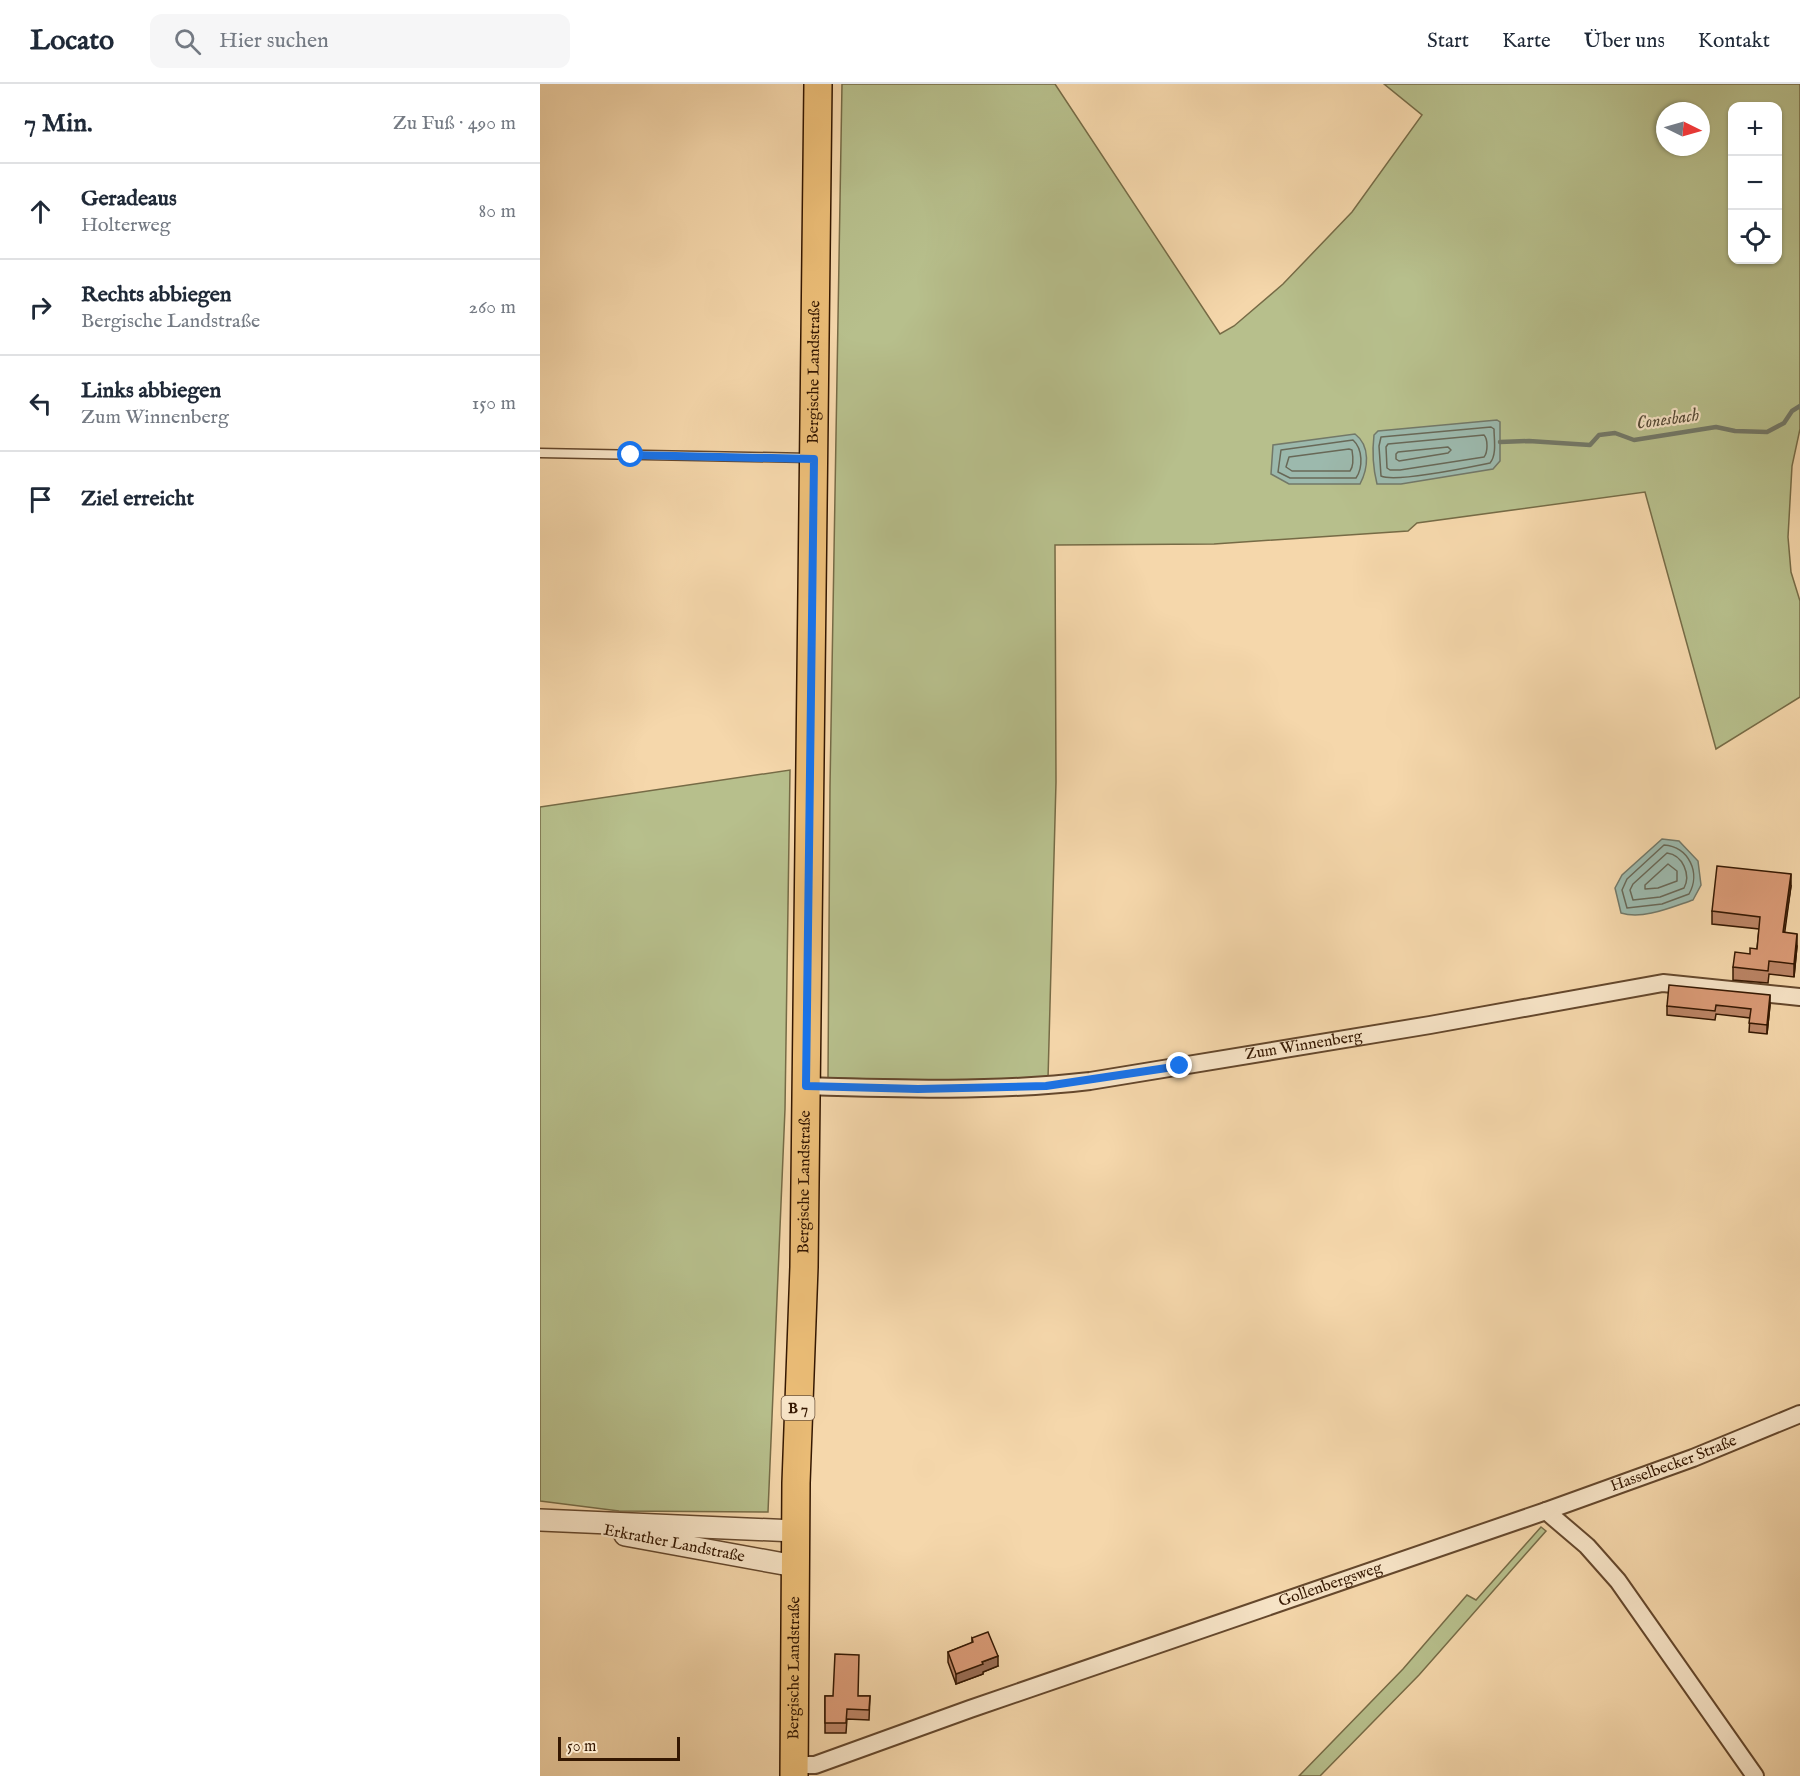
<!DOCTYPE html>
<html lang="de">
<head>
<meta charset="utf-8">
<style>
  body { margin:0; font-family:"IM FELL English",serif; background:#f6f6f7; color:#1f2937 }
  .controls { position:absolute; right:18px; top:18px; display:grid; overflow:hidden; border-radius:12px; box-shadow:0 2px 4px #0004 }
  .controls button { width:54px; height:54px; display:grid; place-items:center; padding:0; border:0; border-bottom:2px solid #e0e1e3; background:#fff; color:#1f2937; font:30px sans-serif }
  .compass { position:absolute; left:1116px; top:18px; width:54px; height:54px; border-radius:50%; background:#fff; box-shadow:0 2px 4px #0004; rotate:95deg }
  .scale { position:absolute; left:18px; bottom:15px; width:122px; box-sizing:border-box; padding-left:6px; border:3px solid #341701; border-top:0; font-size:16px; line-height:21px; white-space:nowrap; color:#341701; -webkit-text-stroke:4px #f8e5c8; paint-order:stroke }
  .stop { position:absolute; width:18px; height:18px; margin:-14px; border:4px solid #1a73e8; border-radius:50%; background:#fff }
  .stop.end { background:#1a73e8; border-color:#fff; box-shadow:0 2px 6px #0008 }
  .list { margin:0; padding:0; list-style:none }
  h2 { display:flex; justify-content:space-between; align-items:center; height:78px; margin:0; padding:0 24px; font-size:26px }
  h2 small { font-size:20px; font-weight:400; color:#747a83 }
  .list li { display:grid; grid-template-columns:39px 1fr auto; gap:18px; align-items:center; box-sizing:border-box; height:96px; padding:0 24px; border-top:2px solid #e0e1e3 }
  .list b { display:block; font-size:22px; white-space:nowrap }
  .list p { margin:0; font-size:20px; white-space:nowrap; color:#747a83 }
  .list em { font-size:20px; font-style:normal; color:#747a83 }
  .icon { flex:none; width:33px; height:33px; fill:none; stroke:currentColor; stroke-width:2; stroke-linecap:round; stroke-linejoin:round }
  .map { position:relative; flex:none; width:1260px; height:1692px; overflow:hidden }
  header { display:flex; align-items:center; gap:36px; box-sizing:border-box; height:84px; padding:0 30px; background:#fff; border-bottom:2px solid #e0e1e3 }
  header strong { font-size:28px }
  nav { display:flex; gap:33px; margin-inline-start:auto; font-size:21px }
  .search { width:420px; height:54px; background:#f6f6f7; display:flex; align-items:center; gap:15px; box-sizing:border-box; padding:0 21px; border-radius:12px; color:#747a83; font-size:22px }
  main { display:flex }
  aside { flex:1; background:#fff }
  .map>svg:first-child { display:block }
  .green { fill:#b7bf8c; stroke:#766b46; stroke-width:1.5; fill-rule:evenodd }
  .water { fill:#9cb9ad; stroke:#727868; stroke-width:1.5 }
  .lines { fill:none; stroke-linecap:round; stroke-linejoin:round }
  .shore { stroke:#686857; stroke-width:1.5 }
  .stream { stroke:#727868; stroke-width:4.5 }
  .service-casing { stroke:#64472c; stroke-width:11 }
  .minor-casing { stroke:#64472c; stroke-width:20 }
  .tertiary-casing { stroke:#64472c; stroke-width:24 }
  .primary-casing { stroke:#341701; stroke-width:30 }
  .service { stroke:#f8e5c8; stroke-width:8 }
  .minor { stroke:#f8e5c8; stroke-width:16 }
  .tertiary { stroke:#f8e5c8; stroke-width:21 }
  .primary { stroke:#eabc76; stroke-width:27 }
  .wall { fill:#bb8465; stroke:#341701; stroke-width:1.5 }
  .shaded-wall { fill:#996c53; stroke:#341701; stroke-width:1.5 }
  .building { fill:#da9a76; stroke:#341701; stroke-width:1.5 }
  .route { stroke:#1a73e8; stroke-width:8 }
  .labels { text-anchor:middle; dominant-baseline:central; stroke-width:4.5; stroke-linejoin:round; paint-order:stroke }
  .shield { fill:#f8e5c8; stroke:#6f553d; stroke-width:1.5 }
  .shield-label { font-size:15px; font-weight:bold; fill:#341701 }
  .street-label { font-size:16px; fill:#341701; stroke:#f8e5c8 }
  .water-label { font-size:18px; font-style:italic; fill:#534835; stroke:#f8e5c8 }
</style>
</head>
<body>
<header>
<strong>Locato</strong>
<div class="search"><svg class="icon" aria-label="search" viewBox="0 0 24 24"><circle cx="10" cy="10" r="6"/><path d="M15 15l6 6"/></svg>Hier suchen</div>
<nav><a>Start</a><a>Karte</a><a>Über uns</a><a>Kontakt</a></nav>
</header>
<main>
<aside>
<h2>7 Min.<small>Zu Fuß · 490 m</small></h2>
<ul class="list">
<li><svg class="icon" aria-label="ahead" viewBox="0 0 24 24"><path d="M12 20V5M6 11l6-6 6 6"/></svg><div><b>Geradeaus</b><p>Holterweg</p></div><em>80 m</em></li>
<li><svg class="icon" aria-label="right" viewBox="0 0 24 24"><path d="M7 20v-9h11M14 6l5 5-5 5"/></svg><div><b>Rechts abbiegen</b><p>Bergische Landstraße</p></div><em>260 m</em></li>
<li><svg class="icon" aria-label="left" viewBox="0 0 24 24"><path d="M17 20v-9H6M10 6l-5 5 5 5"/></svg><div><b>Links abbiegen</b><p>Zum Winnenberg</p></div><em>150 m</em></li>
<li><svg class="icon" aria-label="arrive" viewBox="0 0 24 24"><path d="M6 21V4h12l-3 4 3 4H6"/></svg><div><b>Ziel erreicht</b></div></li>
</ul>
</aside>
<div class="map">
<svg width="1260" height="1692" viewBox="0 0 1260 1692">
  <rect width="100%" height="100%" fill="#f5d7ab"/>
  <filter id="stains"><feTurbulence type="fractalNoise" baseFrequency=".00333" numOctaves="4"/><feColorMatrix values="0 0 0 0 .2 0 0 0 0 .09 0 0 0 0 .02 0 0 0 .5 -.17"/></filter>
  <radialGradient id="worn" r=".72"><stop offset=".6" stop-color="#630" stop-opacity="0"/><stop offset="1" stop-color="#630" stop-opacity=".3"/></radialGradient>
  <!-- green -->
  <g class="green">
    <path d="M302,0H515L680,250L694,242L743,200L812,128L882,31L844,0H1260V345L1252,382L1248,453L1251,488L1260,517V613L1176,665L1105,408L877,439L868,447L674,460L515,461L516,698L508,995L381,996L288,994L290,703ZM1192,22H1238V176H1192ZM1125,27H1161V63H1125Z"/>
    <polygon points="250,686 245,1025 228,1428 79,1427 0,1417 0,723"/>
    <polygon points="1001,1443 1006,1447 879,1591 780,1692 759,1692 863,1585 927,1511 936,1516"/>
  </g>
  <!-- water -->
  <g class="water">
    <path d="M957,336L960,338V377L953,385L861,400H837C833,384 832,368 834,351L838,347Z"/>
    <path d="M815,350C831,362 828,385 820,400H749L731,390L733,361Z"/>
    <path d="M1122,755L1139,757L1158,777L1161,801L1153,816C1132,823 1103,836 1081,829L1075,804L1082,791Z"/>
  </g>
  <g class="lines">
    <!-- shore -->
    <g class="shore">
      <path d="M951,343L954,345C954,355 957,371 950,379C930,383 856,399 841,392L839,362L841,353Z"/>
      <path d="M944,351C948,355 948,368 944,373L860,386H850L847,384L846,363L848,360Z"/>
      <path d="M813,356C823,365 823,384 816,394H750L738,388L741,366Z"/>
      <polygon points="908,363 911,366 908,369 859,377 856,375 856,370 858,368"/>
      <path d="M809,365L812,366C813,372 814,382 810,387H752L746,383L749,373Z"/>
      <path d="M1124,761C1149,763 1161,789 1149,810L1122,820L1087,824L1082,806L1087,795Z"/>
      <path d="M1127,769C1143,771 1151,791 1144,804L1120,813L1093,816L1090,806L1093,800Z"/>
      <polygon points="1128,780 1137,787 1137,797 1118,804 1105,805 1105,801"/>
    </g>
    <!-- stream -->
    <polyline class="stream" points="960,358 989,357 1050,361 1059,351 1075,349 1094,356 1176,343 1195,347 1227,348 1244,339 1252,327 1260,322"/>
    <!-- service casing -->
    <g class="service-casing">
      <polyline id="service" points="0,369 270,374"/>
    </g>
    <!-- minor casing -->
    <g class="minor-casing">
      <g id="minor">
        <path id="s1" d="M266,1002C361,1005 455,1008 550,997L890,941L1123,899L1260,913"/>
        <path id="s2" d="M1006,1427L1153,1374L1260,1330"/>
        <path id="s3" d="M254,1681H275L430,1625L1006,1427L1047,1462L1078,1497L1215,1692"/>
      </g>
    </g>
    <!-- tertiary casing -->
    <g class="tertiary-casing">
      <g id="tertiary">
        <polyline points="0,1436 255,1447"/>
        <polyline points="85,1451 255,1482"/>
      </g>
    </g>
    <!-- primary casing -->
    <g class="primary-casing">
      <g id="primary">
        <path id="s4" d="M254,1692L256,1399L264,1183L278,0"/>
      </g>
    </g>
    <!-- service -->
    <use href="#service" class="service"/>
    <!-- minor -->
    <use href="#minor" class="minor"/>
    <!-- tertiary -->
    <use href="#tertiary" class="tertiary"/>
    <!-- primary -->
    <use href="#primary" class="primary"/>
  </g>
  <!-- wall -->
  <g class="wall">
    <polygon points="1251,802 1244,848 1257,862 1254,893 1229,890 1228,899 1193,896 1193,883 1217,865 1219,845 1172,840 1172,827"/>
    <polygon points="1230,921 1227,950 1209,948 1210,934 1176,930 1175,936 1127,931 1127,922"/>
    <polygon points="432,1554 458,1582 443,1588 443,1590 416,1600 408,1578 408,1568 432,1559"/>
    <polygon points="285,1612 330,1612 329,1636 307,1635 306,1649 285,1649"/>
  </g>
  <!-- shaded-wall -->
  <g class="shaded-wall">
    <polygon points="1251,790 1251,802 1243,861 1243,848"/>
    <polygon points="1257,850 1257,862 1254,893 1254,880"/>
    <polygon points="1230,911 1230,921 1227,950 1227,941"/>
    <polygon points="458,1572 458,1582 443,1588 443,1590 416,1600 416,1590 442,1578"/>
  </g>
  <!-- building -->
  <g class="building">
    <polygon points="1177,782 1251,790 1243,848 1257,850 1254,880 1229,877 1228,887 1193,883 1195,868 1210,870 1210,864 1217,865 1220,833 1172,827"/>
    <polygon points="1129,901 1230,911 1227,941 1209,939 1211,925 1176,921 1175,927 1127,922"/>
    <polygon points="448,1548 458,1572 442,1578 443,1580 416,1590 408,1568 433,1558 432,1554"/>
    <polygon points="295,1570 319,1571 318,1612 330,1612 329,1626 307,1625 306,1639 285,1639 285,1612 293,1612"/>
  </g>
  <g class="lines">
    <!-- route -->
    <polyline class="route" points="91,371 274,375 266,1002 378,1005 506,1002 640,982"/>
  </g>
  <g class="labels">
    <!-- shield labels -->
    <rect class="shield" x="241.5" y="1312" width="33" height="24" rx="4.5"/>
    <g class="shield-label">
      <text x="258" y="1324">B 7</text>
    </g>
    <!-- street labels -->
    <g class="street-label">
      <text stroke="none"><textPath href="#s4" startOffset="1404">Bergische Landstraße</textPath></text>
      <text stroke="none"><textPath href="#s1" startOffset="501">Zum Winnenberg</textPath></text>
      <text stroke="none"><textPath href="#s4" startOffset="594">Bergische Landstraße</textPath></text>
      <text stroke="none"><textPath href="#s2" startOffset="136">Hasselbecker Straße</textPath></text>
      <text transform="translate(134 1460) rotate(11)">Erkrather Landstraße</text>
      <text stroke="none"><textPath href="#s3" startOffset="567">Gollenbergsweg</textPath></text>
      <text stroke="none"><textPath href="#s4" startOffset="108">Bergische Landstraße</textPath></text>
    </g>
    <!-- water labels -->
    <g class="water-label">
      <text transform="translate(1128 336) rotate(-8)">Conesbach</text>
    </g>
  </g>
  <rect width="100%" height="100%" filter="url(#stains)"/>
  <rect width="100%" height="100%" fill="url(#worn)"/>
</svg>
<div class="controls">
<button>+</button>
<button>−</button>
<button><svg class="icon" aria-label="locate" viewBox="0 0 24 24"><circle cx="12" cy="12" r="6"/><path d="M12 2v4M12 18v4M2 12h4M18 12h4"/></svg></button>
</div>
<svg class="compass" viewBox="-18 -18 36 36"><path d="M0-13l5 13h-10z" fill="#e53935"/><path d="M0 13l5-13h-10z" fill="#747a83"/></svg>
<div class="scale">50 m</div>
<div class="stop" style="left:91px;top:371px"></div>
<div class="stop end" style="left:640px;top:982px"></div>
</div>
</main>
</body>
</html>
